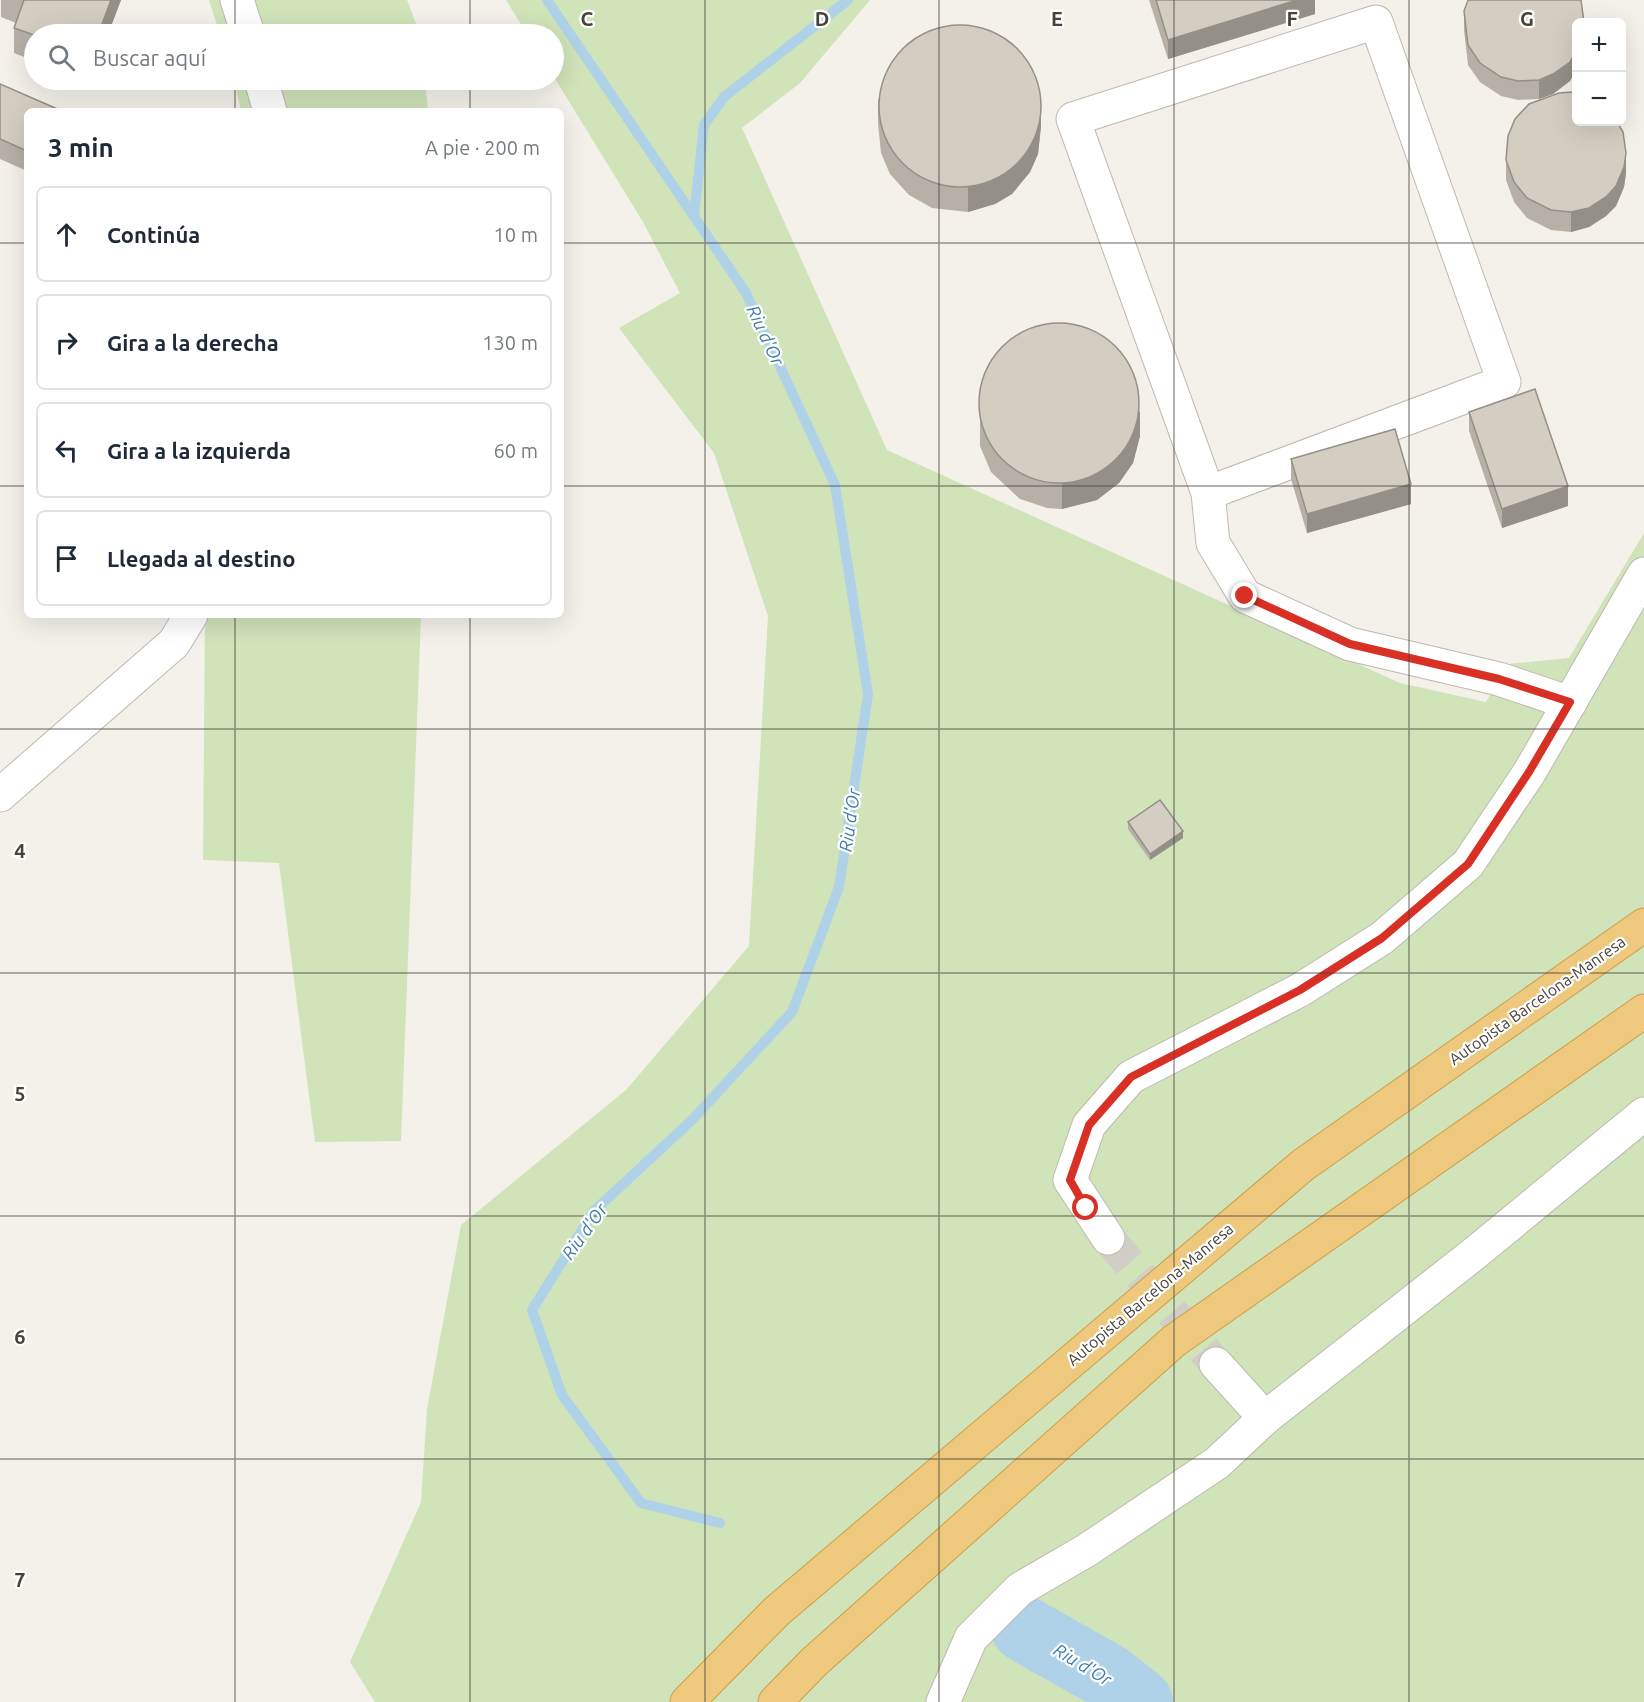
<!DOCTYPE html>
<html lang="es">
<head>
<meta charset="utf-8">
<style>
  body { margin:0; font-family:Ubuntu,sans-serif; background:#f6f6f7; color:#1f2937 }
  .controls { position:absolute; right:18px; top:18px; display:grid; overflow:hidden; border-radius:9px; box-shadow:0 6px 24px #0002 }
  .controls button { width:54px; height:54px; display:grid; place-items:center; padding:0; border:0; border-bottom:2px solid #e0e1e3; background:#fff; color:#1f2937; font:30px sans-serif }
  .stop { position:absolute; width:18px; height:18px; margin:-14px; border:4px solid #d93025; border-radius:50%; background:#fff }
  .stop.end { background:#d93025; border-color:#fff; box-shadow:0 2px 6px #0008 }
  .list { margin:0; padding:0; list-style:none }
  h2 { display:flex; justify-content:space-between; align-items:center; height:78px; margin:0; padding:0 24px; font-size:26px }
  h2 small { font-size:20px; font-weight:400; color:#747a83 }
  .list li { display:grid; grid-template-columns:39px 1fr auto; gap:18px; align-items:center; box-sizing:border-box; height:96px; margin:0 12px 12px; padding:0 12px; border:2px solid #e0e1e3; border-radius:9px }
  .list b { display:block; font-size:22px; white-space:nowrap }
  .list em { font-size:20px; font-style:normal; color:#747a83 }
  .icon { flex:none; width:33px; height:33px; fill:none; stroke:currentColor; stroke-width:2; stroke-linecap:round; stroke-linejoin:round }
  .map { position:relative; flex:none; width:1644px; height:1702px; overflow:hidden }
  .search { position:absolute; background:#fff; box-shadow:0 6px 24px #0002; left:24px; top:24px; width:540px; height:66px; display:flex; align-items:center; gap:15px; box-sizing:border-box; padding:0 21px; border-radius:33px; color:#747a83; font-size:22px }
  .panel { position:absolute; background:#fff; box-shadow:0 6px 24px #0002; left:24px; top:108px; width:540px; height:510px; border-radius:9px }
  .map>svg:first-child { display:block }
  .green { fill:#d0e3b9 }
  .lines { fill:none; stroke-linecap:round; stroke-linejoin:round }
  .stream { stroke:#afd2e9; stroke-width:10 }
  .river { stroke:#afd2e9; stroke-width:66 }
  .minor-tunnel { stroke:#d1cec8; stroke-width:33; stroke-dasharray:33 16; stroke-linecap:butt }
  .minor-casing { stroke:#bfb9af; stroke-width:35 }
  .highway-casing { stroke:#cd9d4c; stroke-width:35 }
  .minor { stroke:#fff; stroke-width:33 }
  .highway { stroke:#eec87c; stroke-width:33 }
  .wall { fill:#b6b0a7 }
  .shaded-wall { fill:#949088 }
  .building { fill:#d4cdc2; stroke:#949088; stroke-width:1.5 }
  .route { stroke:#d93025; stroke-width:8 }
  .grid { fill:none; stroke:#47423a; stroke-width:1.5; stroke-opacity:0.55 }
  .labels { text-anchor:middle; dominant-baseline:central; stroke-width:4.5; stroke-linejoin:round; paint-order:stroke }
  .street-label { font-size:16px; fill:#47423a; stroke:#fff }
  .water-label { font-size:18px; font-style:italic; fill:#3e7ca8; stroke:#fff }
  .grid-label { font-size:20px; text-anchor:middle; font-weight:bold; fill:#47423a; stroke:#fff; stroke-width:4.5; stroke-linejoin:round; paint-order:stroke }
</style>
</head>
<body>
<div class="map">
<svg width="1644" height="1702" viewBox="0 0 1644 1702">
  <rect width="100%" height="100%" fill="#f4f1eb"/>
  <!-- green -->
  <g class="green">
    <polygon points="209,0 407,0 420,34 220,34"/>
    <polygon points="506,0 870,0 800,83 742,128 887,450 1400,683 1486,702 1508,664 1569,658 1644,533 1644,1702 375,1702 350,1662 421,1502 427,1409 461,1225 626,1090 749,946 768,616 714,453 619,328 680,293 643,222 554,77 554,34 527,34"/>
    <polygon points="234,80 425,80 428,111 241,111"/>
    <polygon points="205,615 421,615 401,1141 315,1142 279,863 203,860"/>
  </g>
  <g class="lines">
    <!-- stream -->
    <g class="stream">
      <polyline points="547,0 746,293 835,485 868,694 839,887 792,1012 692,1120 594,1211 532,1310 562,1395 641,1503 720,1523"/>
      <polyline points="694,216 704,125 724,97 848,0"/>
    </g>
    <!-- river -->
    <polyline class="river" points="1024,1629 1109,1677 1140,1702"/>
    <!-- minor-tunnel -->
    <polyline class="minor-tunnel" points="1108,1238 1216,1364"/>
    <!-- minor casing -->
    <g class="minor-casing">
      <g id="minor">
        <polyline points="237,0 248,34"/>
        <polyline points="261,80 270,111"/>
        <polyline points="1208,493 1504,382 1376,22 1073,119 1208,493 1213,543 1245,596 1350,644 1499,679 1570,703"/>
        <polyline points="0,795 174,643 191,615"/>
        <polyline points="1108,1238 1070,1180 1089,1125 1131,1077 1300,990 1382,938 1468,864 1529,773 1644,574"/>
        <polyline points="1216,1364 1265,1418"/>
        <polyline points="943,1702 971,1638 1020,1589 1087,1550 1217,1463 1265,1418 1475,1253 1644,1114"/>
      </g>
    </g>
    <!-- highway casing -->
    <g class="highway-casing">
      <g id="highway">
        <polyline points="687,1702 777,1611 1303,1165 1644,925"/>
        <polyline points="775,1702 814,1662 1174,1341 1644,1011"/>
      </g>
    </g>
    <!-- minor -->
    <use href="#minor" class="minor"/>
    <!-- highway -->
    <use href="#highway" class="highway"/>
  </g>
  <!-- wall -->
  <g class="wall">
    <polygon points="1,0 121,0 108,34 34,34 34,61 14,53 14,28 16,23 1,17"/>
    <polygon points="1149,0 1315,0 1315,14 1168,59"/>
    <polygon points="1464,11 1576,22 1576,71 1570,81 1553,94 1539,99 1518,100 1501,96 1480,82 1468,65 1464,30"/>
    <polygon points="0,84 27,111 27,171 0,159"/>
    <polygon points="878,99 1041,126 1038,154 1030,172 1012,194 995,204 968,212 932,208 909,195 890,174 881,153 878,124"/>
    <polygon points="1506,160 1626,173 1624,187 1616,206 1606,216 1589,227 1571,232 1551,230 1527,218 1514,202 1506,180"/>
    <polygon points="980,385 1140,436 1133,463 1119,483 1097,500 1062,509 1047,508 1020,499 991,472 980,446"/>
    <polygon points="1469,412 1568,506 1502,528 1469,431"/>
    <polygon points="1291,459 1411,504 1307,533 1291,479"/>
    <polygon points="1128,822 1183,838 1150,860 1128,829"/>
  </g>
  <!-- shaded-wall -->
  <g class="shaded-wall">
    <polygon points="111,0 121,0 108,34 99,34"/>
    <polygon points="1297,0 1315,0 1315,14 1168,59 1168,40"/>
    <polygon points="1576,51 1576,71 1570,81 1553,94 1539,99 1539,80"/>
    <polygon points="1041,100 1041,126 1038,154 1030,172 1012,194 995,204 968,212 968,187"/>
    <polygon points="1626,153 1626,173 1624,187 1616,206 1606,216 1589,227 1571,232 1571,212"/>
    <polygon points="1140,411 1140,436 1133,463 1119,483 1097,500 1062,509 1062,484"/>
    <polygon points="1411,484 1411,504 1307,533 1307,514"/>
    <polygon points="1568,486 1568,506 1502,528 1502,509"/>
    <polygon points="1183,831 1183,838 1150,860 1150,854"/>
  </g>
  <!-- building -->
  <g class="building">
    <polygon points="24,0 111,0 99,32 84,27 81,34 34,34 34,35 14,28"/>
    <polygon points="1156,0 1297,0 1168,40"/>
    <polygon points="1468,0 1581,0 1584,22 1576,22 1576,51 1570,62 1553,74 1539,80 1518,81 1501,77 1480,63 1468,45 1464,11"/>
    <circle cx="960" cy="106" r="81"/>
    <polygon points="0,84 62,111 27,111 27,151 0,139"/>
    <polygon points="1572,92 1576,94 1576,122 1617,122 1623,132 1626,153 1624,167 1616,186 1606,197 1589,208 1571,212 1551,210 1527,198 1514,182 1506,160 1508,136 1515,119 1529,104 1559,93"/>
    <circle cx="1059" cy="403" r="80"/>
    <polygon points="1535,389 1568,486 1502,509 1469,412"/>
    <polygon points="1395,429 1411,484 1307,514 1291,459"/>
    <polygon points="1160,800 1183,831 1150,854 1128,822"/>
  </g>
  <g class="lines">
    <!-- route -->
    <polyline class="route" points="1086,1208 1070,1180 1089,1125 1131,1077 1300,990 1382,938 1468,864 1529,772 1570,702 1499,679 1350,644 1245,596"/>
  </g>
  <!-- grid -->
  <path class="grid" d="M235,0V34M470,0V34M705,0V1702M939,0V1702M1174,0V1702M1409,0V1702M235,80V111M470,80V111M0,243H27M561,243H1644M0,486H27M561,486H1644M235,615V1702M470,615V1702M0,729H1644M0,973H1644M0,1216H1644M0,1459H1644"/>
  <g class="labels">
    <!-- street labels -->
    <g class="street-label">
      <text transform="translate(1537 1000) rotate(-35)">Autopista Barcelona-Manresa</text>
      <text transform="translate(1150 1294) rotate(-40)">Autopista Barcelona-Manresa</text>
    </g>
    <!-- water labels -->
    <g class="water-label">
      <text transform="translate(766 335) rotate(65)">Riu d'Or</text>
      <text transform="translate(849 820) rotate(-82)">Riu d'Or</text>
      <text transform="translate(584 1231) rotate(-54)">Riu d'Or</text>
      <text transform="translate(1083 1664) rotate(31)">Riu d'Or</text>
    </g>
  </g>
  <g class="grid-label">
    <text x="587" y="26">C</text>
    <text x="822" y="26">D</text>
    <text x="1057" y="26">E</text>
    <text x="1292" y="26">F</text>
    <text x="1527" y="26">G</text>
    <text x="20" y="858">4</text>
    <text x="20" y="1101">5</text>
    <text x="20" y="1344">6</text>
    <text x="20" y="1587">7</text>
  </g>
</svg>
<div class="controls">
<button>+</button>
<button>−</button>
</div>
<div class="stop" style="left:1086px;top:1208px"></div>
<div class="stop end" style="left:1245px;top:596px"></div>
<div class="search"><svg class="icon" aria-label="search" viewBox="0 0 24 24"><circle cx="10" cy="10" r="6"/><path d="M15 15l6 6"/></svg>Buscar aquí</div>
<section class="panel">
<h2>3 min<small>A pie · 200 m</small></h2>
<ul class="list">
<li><svg class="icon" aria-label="ahead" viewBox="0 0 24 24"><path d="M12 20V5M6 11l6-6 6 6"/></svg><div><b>Continúa</b></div><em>10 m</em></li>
<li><svg class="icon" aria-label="right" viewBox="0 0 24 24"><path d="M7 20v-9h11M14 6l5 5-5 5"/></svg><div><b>Gira a la derecha</b></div><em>130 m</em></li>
<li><svg class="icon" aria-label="left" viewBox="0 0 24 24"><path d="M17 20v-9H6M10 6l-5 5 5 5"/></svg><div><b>Gira a la izquierda</b></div><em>60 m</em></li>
<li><svg class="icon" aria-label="arrive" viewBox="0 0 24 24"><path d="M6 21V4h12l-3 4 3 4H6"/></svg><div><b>Llegada al destino</b></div></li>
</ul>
</section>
</div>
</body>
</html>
